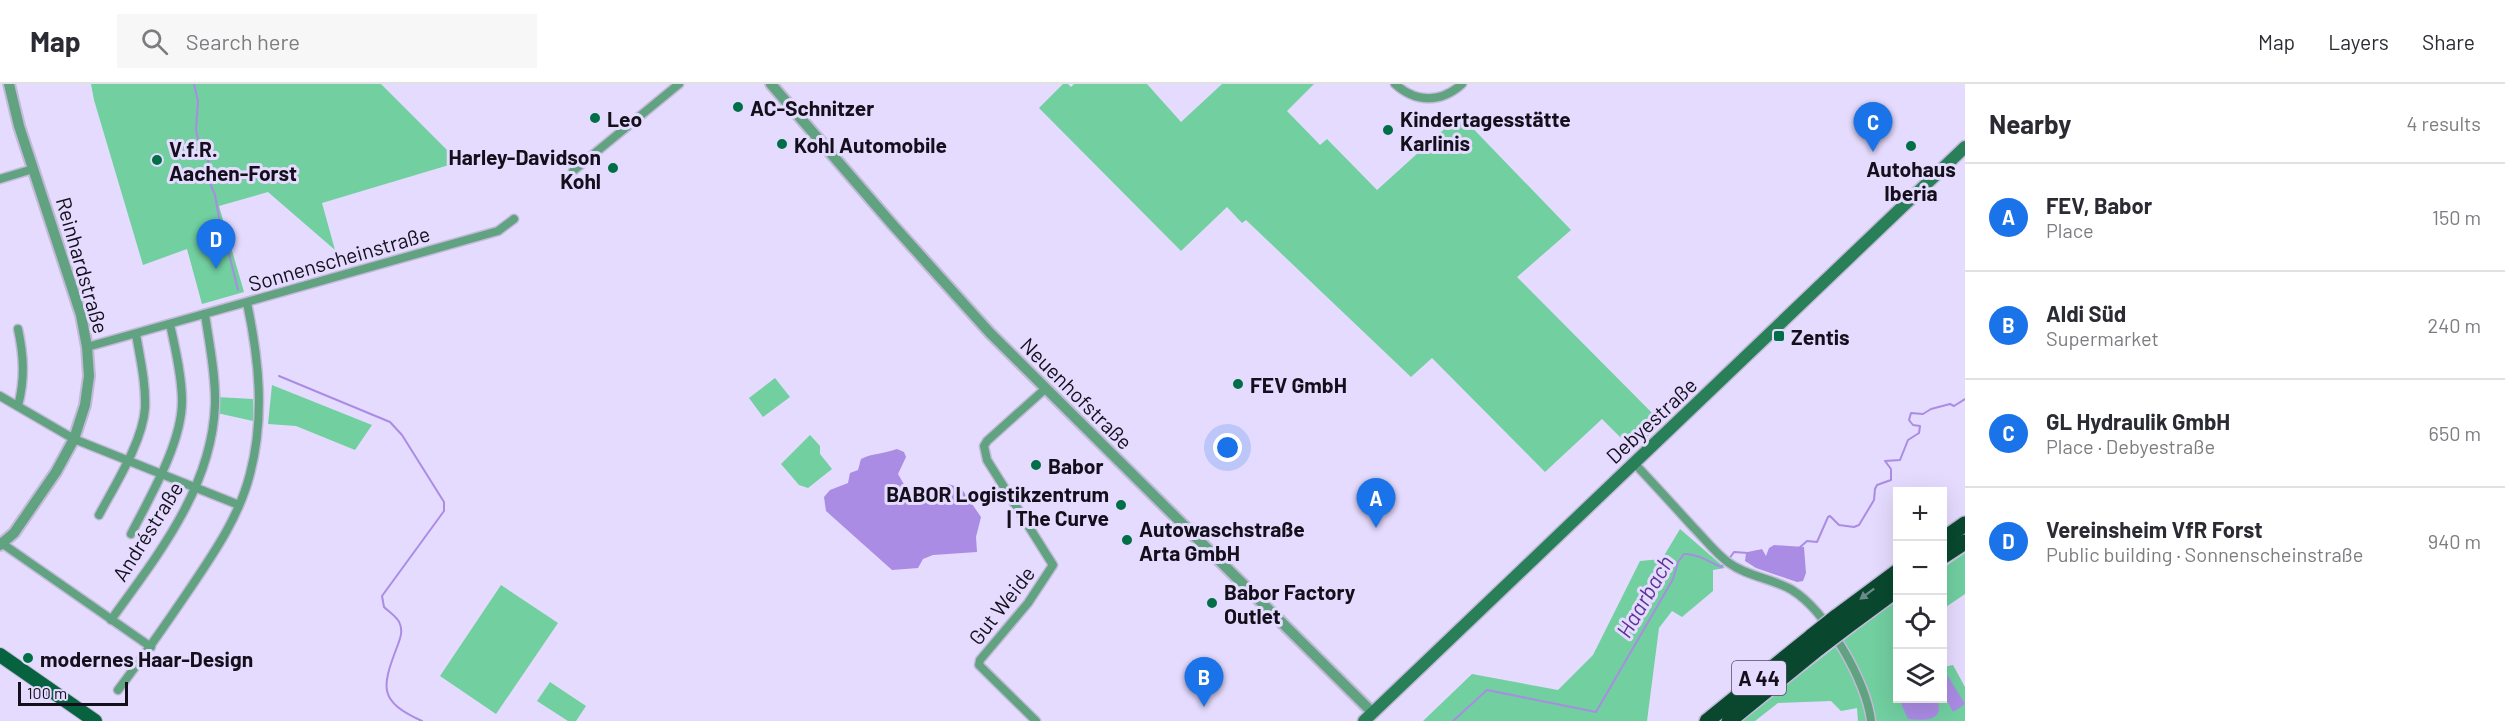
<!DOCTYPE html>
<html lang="en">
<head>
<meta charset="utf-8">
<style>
  body { margin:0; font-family:Barlow,sans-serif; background:#f7f7f7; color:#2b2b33 }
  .controls { position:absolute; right:18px; bottom:18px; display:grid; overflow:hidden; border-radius:0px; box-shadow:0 6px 24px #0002 }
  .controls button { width:54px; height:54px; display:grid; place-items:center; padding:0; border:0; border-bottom:2px solid #e1e1e2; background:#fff; color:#2b2b33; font:30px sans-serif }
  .scale { position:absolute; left:18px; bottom:15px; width:110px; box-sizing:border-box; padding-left:6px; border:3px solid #130f1b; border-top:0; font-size:16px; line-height:21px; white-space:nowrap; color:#130f1b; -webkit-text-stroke:4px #e5dbfe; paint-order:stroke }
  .you { position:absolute; left:1228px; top:364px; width:21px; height:21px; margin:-15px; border:4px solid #fff; border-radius:50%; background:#1a73e8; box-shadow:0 0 0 9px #1a73e833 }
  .badge { display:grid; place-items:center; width:39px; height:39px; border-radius:50%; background:#1a73e8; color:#fff; font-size:20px; font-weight:700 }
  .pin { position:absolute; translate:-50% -50px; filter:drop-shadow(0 2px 3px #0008) }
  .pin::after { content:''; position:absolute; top:32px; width:21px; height:18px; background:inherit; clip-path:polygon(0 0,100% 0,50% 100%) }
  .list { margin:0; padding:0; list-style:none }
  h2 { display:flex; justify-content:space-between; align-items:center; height:78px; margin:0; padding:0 24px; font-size:26px }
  h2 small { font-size:20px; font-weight:400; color:#7c7c81 }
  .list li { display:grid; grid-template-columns:39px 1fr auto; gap:18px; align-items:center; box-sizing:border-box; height:108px; padding:0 24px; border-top:2px solid #e1e1e2 }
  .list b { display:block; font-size:22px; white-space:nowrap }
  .list p { margin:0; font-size:20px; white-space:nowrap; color:#7c7c81 }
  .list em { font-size:20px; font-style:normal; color:#7c7c81 }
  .icon { flex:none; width:33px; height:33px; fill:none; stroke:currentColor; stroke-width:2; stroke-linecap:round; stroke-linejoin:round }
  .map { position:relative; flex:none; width:1965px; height:637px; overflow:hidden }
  header { display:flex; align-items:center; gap:36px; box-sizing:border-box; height:84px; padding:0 30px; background:#fff; border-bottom:2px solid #e1e1e2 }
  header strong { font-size:28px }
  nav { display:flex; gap:33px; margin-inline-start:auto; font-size:21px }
  .search { width:420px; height:54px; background:#f7f7f7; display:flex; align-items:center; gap:15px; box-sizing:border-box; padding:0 21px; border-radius:0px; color:#7c7c81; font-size:22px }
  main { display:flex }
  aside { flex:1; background:#fff }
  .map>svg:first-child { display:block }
  .green { fill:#71cfa0 }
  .water { fill:#aa8ce4 }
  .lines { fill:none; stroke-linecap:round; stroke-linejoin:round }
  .stream { stroke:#aa8ce4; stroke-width:2 }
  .minor-casing { stroke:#c3bada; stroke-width:11 }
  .tertiary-casing { stroke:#c3bada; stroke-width:14 }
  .secondary-casing { stroke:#c3bada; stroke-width:15 }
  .primary-casing { stroke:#c3bada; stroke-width:16 }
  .motorway-casing { stroke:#c3bada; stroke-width:18 }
  .minor { stroke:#61a381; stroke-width:8 }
  .tertiary { stroke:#61a381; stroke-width:10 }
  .secondary { stroke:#287f58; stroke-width:12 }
  .primary { stroke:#076240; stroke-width:14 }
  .motorway { stroke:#09482f; stroke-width:15 }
  .motorway-bridge-casing { stroke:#c3bada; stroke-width:18; stroke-linecap:butt }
  .motorway-bridge { stroke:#09482f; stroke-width:15 }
  .oneway { fill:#6c8a8c }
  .poi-dot { fill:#006f47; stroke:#e5dbfe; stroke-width:2 }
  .labels { text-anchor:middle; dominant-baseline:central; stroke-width:6; stroke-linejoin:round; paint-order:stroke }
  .shield { fill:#e5dbfe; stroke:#524c5f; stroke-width:1.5 }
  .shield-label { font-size:20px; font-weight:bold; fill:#130f1b }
  .poi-label { font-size:21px; font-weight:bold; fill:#130f1b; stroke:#e5dbfe; text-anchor:start }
  .street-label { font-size:21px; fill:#130f1b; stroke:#e5dbfe }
  .water-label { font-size:22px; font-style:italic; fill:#5e3399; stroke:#e5dbfe }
</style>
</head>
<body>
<header>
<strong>Map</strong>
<div class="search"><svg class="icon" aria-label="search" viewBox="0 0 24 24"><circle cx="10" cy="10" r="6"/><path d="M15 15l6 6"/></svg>Search here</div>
<nav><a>Map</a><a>Layers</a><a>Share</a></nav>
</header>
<main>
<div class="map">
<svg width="1965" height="637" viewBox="0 0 1965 637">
  <rect width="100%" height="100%" fill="#e5dbfe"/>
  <!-- green -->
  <g class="green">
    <polygon points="91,0 381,0 459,78 322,119 335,166 268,108 219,122 244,208 202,220 187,165 143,181 94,16"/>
    <polygon points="1063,0 1068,0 1071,3 1074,0 1147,0 1181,38 1222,0 1314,0 1287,27 1320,61 1327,55 1377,106 1460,31 1571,146 1517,193 1662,339 1633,366 1602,335 1545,388 1432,274 1411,293 1246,136 1242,139 1227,123 1181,167 1039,24"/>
    <polygon points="775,294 790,313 763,333 749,314"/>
    <polygon points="272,301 372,341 355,366 296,342 268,340"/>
    <polygon points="217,313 253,315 253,337 217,329"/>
    <polygon points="810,351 820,362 820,370 832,385 808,404 799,401 781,380"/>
    <polygon points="1680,445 1725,484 1713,486 1713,507 1682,533 1672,527 1659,544 1647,637 1423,637 1472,590 1558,606 1593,571 1640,477 1662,475"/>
    <polygon points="1965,469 1965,510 1943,525 1943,484"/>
    <polygon points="501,501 558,539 496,630 440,592"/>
    <polygon points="1897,515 1898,614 1942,614 1943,583 1953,581 1965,603 1965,637 1858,637 1857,624 1841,627 1831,617 1778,619 1755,637 1740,637"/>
    <polygon points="550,598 586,622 576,637 568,637 537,617"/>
  </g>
  <!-- water -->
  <g class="water">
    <path d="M897,365L904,368L906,373L898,390L906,404L914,408L944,403L948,400L961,404L981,433L976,453L977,468L933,471L923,475L918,484L892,486L826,427L824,413L830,406L848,399L850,389L858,386L861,375C873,369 884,370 897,365Z"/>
    <polygon points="1774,461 1804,463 1806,489 1803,497 1797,498 1756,484 1745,477 1746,469 1762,465 1766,472 1769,464"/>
    <polygon points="1946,589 1965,620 1953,628 1943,609 1943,591"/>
    <path d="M1899,615H1937C1945,637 1926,637 1908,635Z"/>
  </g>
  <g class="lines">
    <!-- stream -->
    <g class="stream">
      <polyline points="194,0 198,17 196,46 198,55 205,62 207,69 210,89 208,94 215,111 221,145"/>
      <polyline points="224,150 238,206"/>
      <path d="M279,292L390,338L402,351L444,418V427L382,512L384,523C389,528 398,533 400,540C403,548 400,555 397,563C381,605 379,617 422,637"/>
      <polyline points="1798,465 1807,457 1817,458 1828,433 1830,432 1839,441 1854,443 1859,441 1874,416 1875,405 1877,401 1891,396 1891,385 1885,377 1900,376 1908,356 1919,349 1920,342 1913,341 1909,336 1911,329 1923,330 1931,325 1950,320 1954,322 1965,315"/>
      <polyline points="1729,475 1734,468 1748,469 1758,467"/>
      <path d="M1453,637L1487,606L1596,628L1673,495L1678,478L1684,470C1696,469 1710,478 1721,483L1725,479"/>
    </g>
    <!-- minor casing -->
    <g class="minor-casing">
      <g id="minor">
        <path d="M1395,0C1416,19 1441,19 1462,0"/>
        <polyline points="573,87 679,0"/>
        <polyline points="0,95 33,85"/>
        <polyline points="87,263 498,147 514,135"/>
        <polyline points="0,312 74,355 239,421"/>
        <path d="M18,322C25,295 24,273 18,245"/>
        <path d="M1634,379C1654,400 1673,421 1693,443C1705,455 1715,469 1729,479C1748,493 1772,494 1792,506C1826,527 1867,598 1871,637"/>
        <path d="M99,431C115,401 143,357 145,324C146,299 140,274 136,250"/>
        <path d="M131,450C150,413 182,359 182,317C182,292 175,264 170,240"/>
        <polyline points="0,458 151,563"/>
        <path d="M111,536C157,472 212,404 215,321C216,291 209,259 205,230"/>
        <path d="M118,606C143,573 166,540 189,506C214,469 239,433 250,390C265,333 259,275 247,219"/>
        <polyline points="1036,637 979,581 980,576 1028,519 1053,481 987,376 984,362 987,357 1045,305"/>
      </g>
    </g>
    <!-- tertiary casing -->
    <g class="tertiary-casing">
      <g id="tertiary">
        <polyline points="771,0 892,140 990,249 1373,629"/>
        <polyline points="0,461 14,449 56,388 74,355 85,321 89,292 87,263 81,231 19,42 9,0"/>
      </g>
    </g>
    <!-- secondary casing -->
    <g class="secondary-casing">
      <polyline id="secondary" points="1364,637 1965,63"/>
    </g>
    <!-- primary casing -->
    <g class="primary-casing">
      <polyline id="primary" points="0,571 95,637"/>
    </g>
    <!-- motorway casing -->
    <g class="motorway-casing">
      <g id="motorway">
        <polyline points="1942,456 1965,440"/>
        <polyline points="1942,473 1965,458"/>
        <polyline points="1836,533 1898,487"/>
        <polyline points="1845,544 1898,505"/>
        <polyline points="1707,637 1812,552"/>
        <polyline points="1729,637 1820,563"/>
      </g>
    </g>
    <!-- minor -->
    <use href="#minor" class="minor"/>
    <!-- tertiary -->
    <use href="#tertiary" class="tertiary"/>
    <!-- secondary -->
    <use href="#secondary" class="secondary"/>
    <!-- primary -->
    <use href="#primary" class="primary"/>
    <!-- motorway -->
    <use href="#motorway" class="motorway"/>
    <!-- motorway-bridge casing -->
    <g class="motorway-bridge-casing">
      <g id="motorway-bridge">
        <polyline points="1812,552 1836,533"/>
        <polyline points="1820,563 1845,544"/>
      </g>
    </g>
    <!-- motorway-bridge -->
    <use href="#motorway-bridge" class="motorway-bridge"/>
  </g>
  <!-- one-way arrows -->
  <defs><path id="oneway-solid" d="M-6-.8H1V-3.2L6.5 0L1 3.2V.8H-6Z" transform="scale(1.5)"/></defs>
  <use class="oneway" href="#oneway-solid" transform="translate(1867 510) rotate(143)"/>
  <!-- markers -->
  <g class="poi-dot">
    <circle cx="738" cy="23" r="6"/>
    <circle cx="595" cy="34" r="6"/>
    <circle cx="1388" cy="46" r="6"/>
    <circle cx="782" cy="60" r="6"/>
    <circle cx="1911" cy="62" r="6"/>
    <circle cx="157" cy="76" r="6"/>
    <circle cx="613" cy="84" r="6"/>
    <rect x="1773" y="246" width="12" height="12" rx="3"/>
    <circle cx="1238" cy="300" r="6"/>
    <circle cx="1036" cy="381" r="6"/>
    <circle cx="1121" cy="421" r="6"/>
    <circle cx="1127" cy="456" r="6"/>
    <circle cx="1212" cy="519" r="6"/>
    <circle cx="28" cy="574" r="6"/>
  </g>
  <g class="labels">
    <!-- shield labels -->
    <rect class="shield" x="1732" y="577" width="54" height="34" rx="4.5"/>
    <g class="shield-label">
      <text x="1759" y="594">A 44</text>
    </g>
    <!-- poi labels -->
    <g class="poi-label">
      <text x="750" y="23">AC-Schnitzer</text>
      <text x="607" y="34">Leo</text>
      <text x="1400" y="34">Kindertagesstätte<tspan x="1400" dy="24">Karlinis</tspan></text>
      <text x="794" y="60">Kohl Automobile</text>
      <text x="169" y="64">V.f.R.<tspan x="169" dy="24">Aachen-Forst</tspan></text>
      <text x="601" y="72" text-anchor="end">Harley-Davidson<tspan x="601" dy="24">Kohl</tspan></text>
      <text x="1911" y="84" text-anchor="middle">Autohaus<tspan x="1911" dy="24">Iberia</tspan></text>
      <text x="1791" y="252">Zentis</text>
      <text x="1250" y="300">FEV GmbH</text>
      <text x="1048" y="381">Babor</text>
      <text x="1109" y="409" text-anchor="end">BABOR Logistikzentrum<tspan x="1109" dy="24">| The Curve</tspan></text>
      <text x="1139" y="444">Autowaschstraße<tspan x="1139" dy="24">Arta GmbH</tspan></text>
      <text x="1224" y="507">Babor Factory<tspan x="1224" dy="24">Outlet</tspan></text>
      <text x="40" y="574">modernes Haar-Design</text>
    </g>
    <!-- street labels -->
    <g class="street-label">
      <text transform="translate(339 174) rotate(-16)">Sonnenscheinstraße</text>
      <text transform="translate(83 181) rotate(74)">Reinhardstraße</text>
      <text transform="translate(1077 309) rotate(45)">Neuenhofstraße</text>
      <text transform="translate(1651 336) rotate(-43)">Debyestraße</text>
      <text transform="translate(147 447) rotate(-58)">Andréstraße</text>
      <text transform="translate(1001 521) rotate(-52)">Gut Weide</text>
    </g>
    <!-- water labels -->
    <g class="water-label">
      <text transform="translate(1644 512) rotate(-60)">Haarbach</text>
    </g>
  </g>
</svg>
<div class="controls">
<button>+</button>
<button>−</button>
<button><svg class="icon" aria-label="locate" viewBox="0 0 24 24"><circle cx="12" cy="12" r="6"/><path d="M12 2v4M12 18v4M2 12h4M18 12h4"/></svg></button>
<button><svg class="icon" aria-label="layers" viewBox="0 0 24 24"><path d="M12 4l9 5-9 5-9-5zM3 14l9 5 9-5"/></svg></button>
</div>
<div class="scale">100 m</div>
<div class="you"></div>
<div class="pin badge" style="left:1376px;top:444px">A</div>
<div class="pin badge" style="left:1204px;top:623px">B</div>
<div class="pin badge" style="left:1873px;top:68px">C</div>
<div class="pin badge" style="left:216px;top:185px">D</div>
</div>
<aside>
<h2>Nearby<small>4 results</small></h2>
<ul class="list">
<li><span class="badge">A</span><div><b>FEV, Babor</b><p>Place</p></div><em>150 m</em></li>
<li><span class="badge">B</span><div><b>Aldi Süd</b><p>Supermarket</p></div><em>240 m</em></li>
<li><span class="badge">C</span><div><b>GL Hydraulik GmbH</b><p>Place · Debyestraße</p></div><em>650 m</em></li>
<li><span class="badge">D</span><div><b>Vereinsheim VfR Forst</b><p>Public building · Sonnenscheinstraße</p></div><em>940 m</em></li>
</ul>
</aside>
</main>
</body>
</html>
